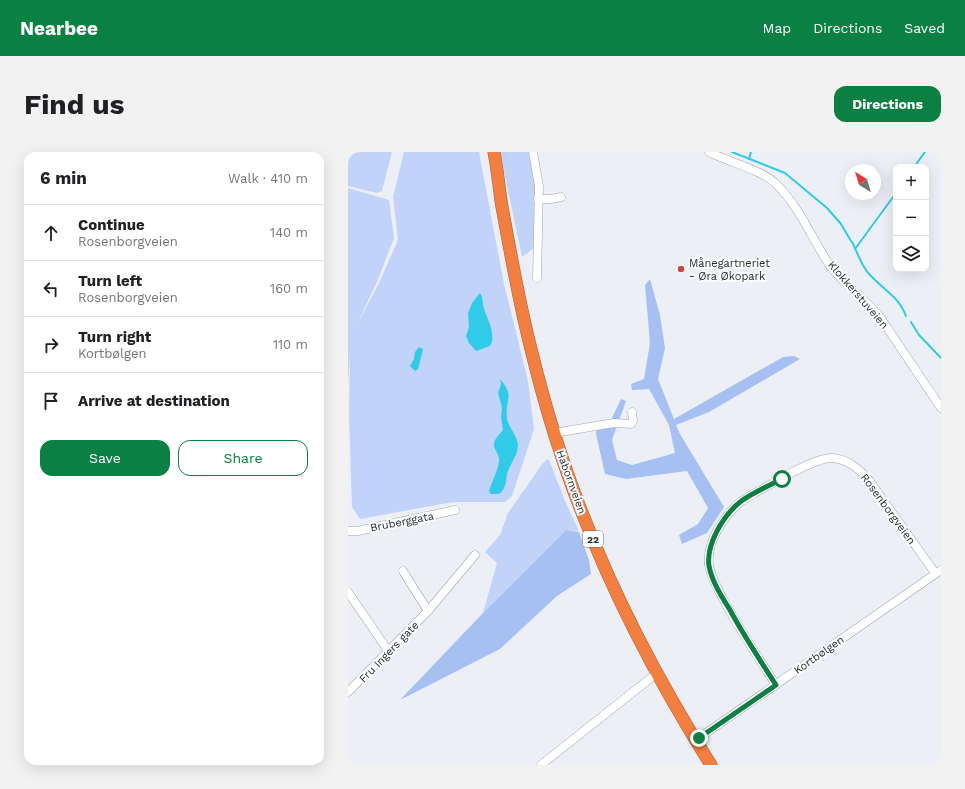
<!DOCTYPE html>
<html lang="en">
<head>
<meta charset="utf-8">
<style>
  body { margin:0; font-family:"Work Sans",sans-serif; background:#f2f2f2; color:#202124 }
  .controls { position:absolute; right:12px; top:12px; display:grid; overflow:hidden; border-radius:8px; box-shadow:0 4px 16px #0002 }
  .controls button { width:36px; height:36px; display:grid; place-items:center; padding:0; border:0; border-bottom:1px solid #e0e0e0; background:#fff; color:#202124; font:20px sans-serif }
  .compass { position:absolute; left:497px; top:12px; width:36px; height:36px; border-radius:50%; background:#fff; box-shadow:0 4px 16px #0002; rotate:322deg }
  .stop { position:absolute; width:12px; height:12px; margin:-9px; border:3px solid #0b8043; border-radius:50%; background:#fff }
  .stop.end { background:#0b8043; border-color:#fff; box-shadow:0 1px 4px #0008 }
  .list { margin:0; padding:0; list-style:none }
  h2 { display:flex; justify-content:space-between; align-items:center; height:52px; margin:0; padding:0 16px; font-size:17px }
  h2 small { font-size:13px; font-weight:400; color:#757577 }
  .list li { display:grid; grid-template-columns:26px 1fr auto; gap:12px; align-items:center; box-sizing:border-box; height:56px; padding:0 16px; border-top:1px solid #e0e0e0 }
  .list b { display:block; font-size:15px; white-space:nowrap }
  .list p { margin:0; font-size:13px; white-space:nowrap; color:#757577 }
  .list em { font-size:13px; font-style:normal; color:#757577 }
  .actions { display:flex; gap:8px; padding:12px 16px }
  .actions a { flex:1; padding:9px 0; border:1px solid #0b8043; border-radius:12px; text-align:center; font-size:14px; color:#0b8043 }
  .actions .main { background:#0b8043; color:#fff }
  .icon { flex:none; width:22px; height:22px; fill:none; stroke:currentColor; stroke-width:2; stroke-linecap:round; stroke-linejoin:round }
  .map { position:relative; flex:none; width:593px; height:613px; overflow:hidden; border-radius:12px }
  header { display:flex; align-items:center; gap:24px; box-sizing:border-box; height:56px; padding:0 20px; background:#0b8043; color:#fff }
  header strong { font-size:19px }
  nav { display:flex; gap:22px; margin-inline-start:auto; font-size:14px }
  .intro { display:flex; align-items:center; justify-content:space-between; box-sizing:border-box; height:96px; padding:0 24px }
  h1 { margin:0; font-size:28px }
  .button { padding:10px 18px; border-radius:12px; background:#0b8043; color:#fff; font-size:14px; font-weight:700 }
  main { display:flex; gap:24px; padding:0 24px }
  aside { flex:1; background:#fff; border-radius:12px; box-shadow:0 4px 16px #0002 }
  .map>svg:first-child { display:block }
  .green { fill:#c1d3f8 }
  .forest { fill:#a7c0f2 }
  .water { fill:#30cbe9 }
  .lines { fill:none; stroke-linecap:round; stroke-linejoin:round }
  .stream { stroke:#30cbe9; stroke-width:2 }
  .minor-casing { stroke:#a0a4aa; stroke-width:9 }
  .highway-casing { stroke:#ac623a; stroke-width:13 }
  .minor { stroke:#fff; stroke-width:8 }
  .highway { stroke:#f27e40; stroke-width:12 }
  .route { stroke:#0b8043; stroke-width:5 }
  .poi-dot { fill:#d24342; stroke:#fcfdfe; stroke-width:1.5 }
  .labels { text-anchor:middle; dominant-baseline:central; stroke-width:4; stroke-linejoin:round; paint-order:stroke }
  .shield { fill:#fcfdfe; stroke:#6a6b6d; stroke-width:1 }
  .shield-label { font-size:10px; font-weight:bold; fill:#2b2d2f }
  .poi-label { font-size:11px; fill:#2b2d2f; stroke:#fcfdfe; text-anchor:start }
  .street-label { font-size:11px; fill:#2b2d2f; stroke:#fcfdfe }
</style>
</head>
<body>
<header>
<strong>Nearbee</strong>
<nav><a>Map</a><a>Directions</a><a>Saved</a></nav>
</header>
<div class="intro"><h1>Find us</h1><a class="button">Directions</a></div>
<main>
<aside>
<h2>6 min<small>Walk · 410 m</small></h2>
<ul class="list">
<li><svg class="icon" aria-label="ahead" viewBox="0 0 24 24"><path d="M12 20V5M6 11l6-6 6 6"/></svg><div><b>Continue</b><p>Rosenborgveien</p></div><em>140 m</em></li>
<li><svg class="icon" aria-label="left" viewBox="0 0 24 24"><path d="M17 20v-9H6M10 6l-5 5 5 5"/></svg><div><b>Turn left</b><p>Rosenborgveien</p></div><em>160 m</em></li>
<li><svg class="icon" aria-label="right" viewBox="0 0 24 24"><path d="M7 20v-9h11M14 6l5 5-5 5"/></svg><div><b>Turn right</b><p>Kortbølgen</p></div><em>110 m</em></li>
<li><svg class="icon" aria-label="arrive" viewBox="0 0 24 24"><path d="M6 21V4h12l-3 4 3 4H6"/></svg><div><b>Arrive at destination</b></div></li>
</ul>
<div class="actions"><a class="main">Save</a><a>Share</a></div>
</aside>
<div class="map">
<svg width="593" height="613" viewBox="0 0 593 613">
  <rect width="100%" height="100%" fill="#ecf0f6"/>
  <!-- green -->
  <g class="green">
    <polygon points="0,0 44,0 34,39 29,41 0,34"/>
    <polygon points="56,0 131,0 156,132 180,229 186,277 164,344 157,350 105,350 12,367 4,355 1,264 2,202 0,231 0,36 41,48 46,86 29,130 8,174 31,131 50,88 45,45"/>
    <polygon points="152,0 183,0 189,40 186,96 174,105"/>
    <polygon points="199,307 201,308 217,349 231,379 218,378 135,461 149,411 137,400 152,383 160,361 195,311"/>
  </g>
  <!-- forest -->
  <g class="forest">
    <polygon points="302,127 312,163 317,196 310,227 326,267 435,205 446,204 452,207 361,260 328,273 332,282 376,355 359,381 334,392 331,383 350,372 360,356 339,319 278,327 257,322 248,282 249,271 263,268 273,247 278,249 264,288 269,308 284,313 327,301 321,273 301,237 284,238 283,232 296,227 302,191 297,133"/>
    <polygon points="218,378 231,380 241,408 243,422 209,444 152,497 52,548 135,461"/>
  </g>
  <!-- water -->
  <g class="water">
    <path d="M132,141C136,147 134,151 136,157C139,166 149,184 142,194L128,199L121,191L118,184L121,175L120,161L124,151Z"/>
    <polygon points="71,195 75,197 70,217 67,219 62,214 66,207 67,200"/>
    <path d="M152,227C168,245 156,249 159,267C161,276 169,283 170,293C170,303 162,312 159,322C158,327 158,335 154,339C152,343 147,342 143,342L141,339C144,329 150,319 151,309C152,302 145,298 146,291C147,286 152,282 155,278L153,265L154,255L150,241L153,232Z"/>
  </g>
  <g class="lines">
    <!-- stream -->
    <g class="stream">
      <polyline points="384,0 437,21 479,56 493,72 503,89"/>
      <polyline points="401,7 403,0"/>
      <polyline points="566,15 577,0"/>
      <path d="M504,90C510,101 513,114 522,123C535,137 551,145 558,164"/>
      <polyline points="507,97 548,41"/>
      <polyline points="563,170 571,183 593,206"/>
    </g>
    <!-- minor casing -->
    <g class="minor-casing">
      <g id="minor">
        <polyline points="185,0 191,34 189,126"/>
        <path d="M361,0C380,10 412,17 427,31C452,54 464,88 483,115C497,133 517,147 532,165L593,256"/>
        <polyline points="190,47 203,47 213,45"/>
        <polyline points="206,281 266,271 283,272 285,269 284,260"/>
        <polyline points="0,379 10,379 51,370 107,358"/>
        <polyline points="55,419 80,459"/>
        <polyline points="0,440 41,500"/>
        <path d="M428,533C410,505 391,477 375,447C370,437 363,425 361,413C358,389 376,365 392,350C411,339 465,305 484,306C500,307 511,317 521,328L587,421"/>
        <polyline points="0,540 80,459 127,403"/>
        <polyline points="348,588 593,418"/>
        <polyline points="193,613 309,521"/>
      </g>
    </g>
    <!-- highway casing -->
    <g class="highway-casing">
      <path id="highway" d="M146,0C149,16 151,33 153,49C162,99 171,151 184,201C197,254 213,307 233,358C267,447 312,532 363,613"/>
    </g>
    <!-- minor -->
    <use href="#minor" class="minor"/>
    <!-- highway -->
    <use href="#highway" class="highway"/>
  </g>
  <g class="lines">
    <!-- route -->
    <path class="route" d="M351,586L428,533C412,508 396,484 382,458C374,445 364,430 361,414C358,392 375,364 392,350C404,341 420,334 434,327"/>
  </g>
  <!-- markers -->
  <circle class="poi-dot" cx="333" cy="117" r="4"/>
  <g class="labels">
    <!-- shield labels -->
    <rect class="shield" x="235" y="379" width="20" height="16" rx="3"/>
    <g class="shield-label">
      <text x="245" y="387">22</text>
    </g>
    <!-- poi labels -->
    <g class="poi-label">
      <text x="341" y="111">Månegartneriet<tspan x="341" dy="13">- Øra Økopark</tspan></text>
    </g>
    <!-- street labels -->
    <g class="street-label">
      <text transform="translate(510 143) rotate(49)">Klokkerstuveien</text>
      <text transform="translate(223 330) rotate(70)">Habornveien</text>
      <text transform="translate(540 357) rotate(54)">Rosenborgveien</text>
      <text transform="translate(54 370) rotate(-11)">Bruberggata</text>
      <text transform="translate(41 500) rotate(-46)">Fru Ingers gate</text>
      <text transform="translate(471 503) rotate(-35)">Kortbølgen</text>
    </g>
  </g>
</svg>
<div class="controls">
<button>+</button>
<button>−</button>
<button><svg class="icon" aria-label="layers" viewBox="0 0 24 24"><path d="M12 4l9 5-9 5-9-5zM3 14l9 5 9-5"/></svg></button>
</div>
<svg class="compass" viewBox="-18 -18 36 36"><path d="M0-13l5 13h-10z" fill="#e53935"/><path d="M0 13l5-13h-10z" fill="#757577"/></svg>
<div class="stop" style="left:434px;top:327px"></div>
<div class="stop end" style="left:351px;top:586px"></div>
</div>
</main>
</body>
</html>
